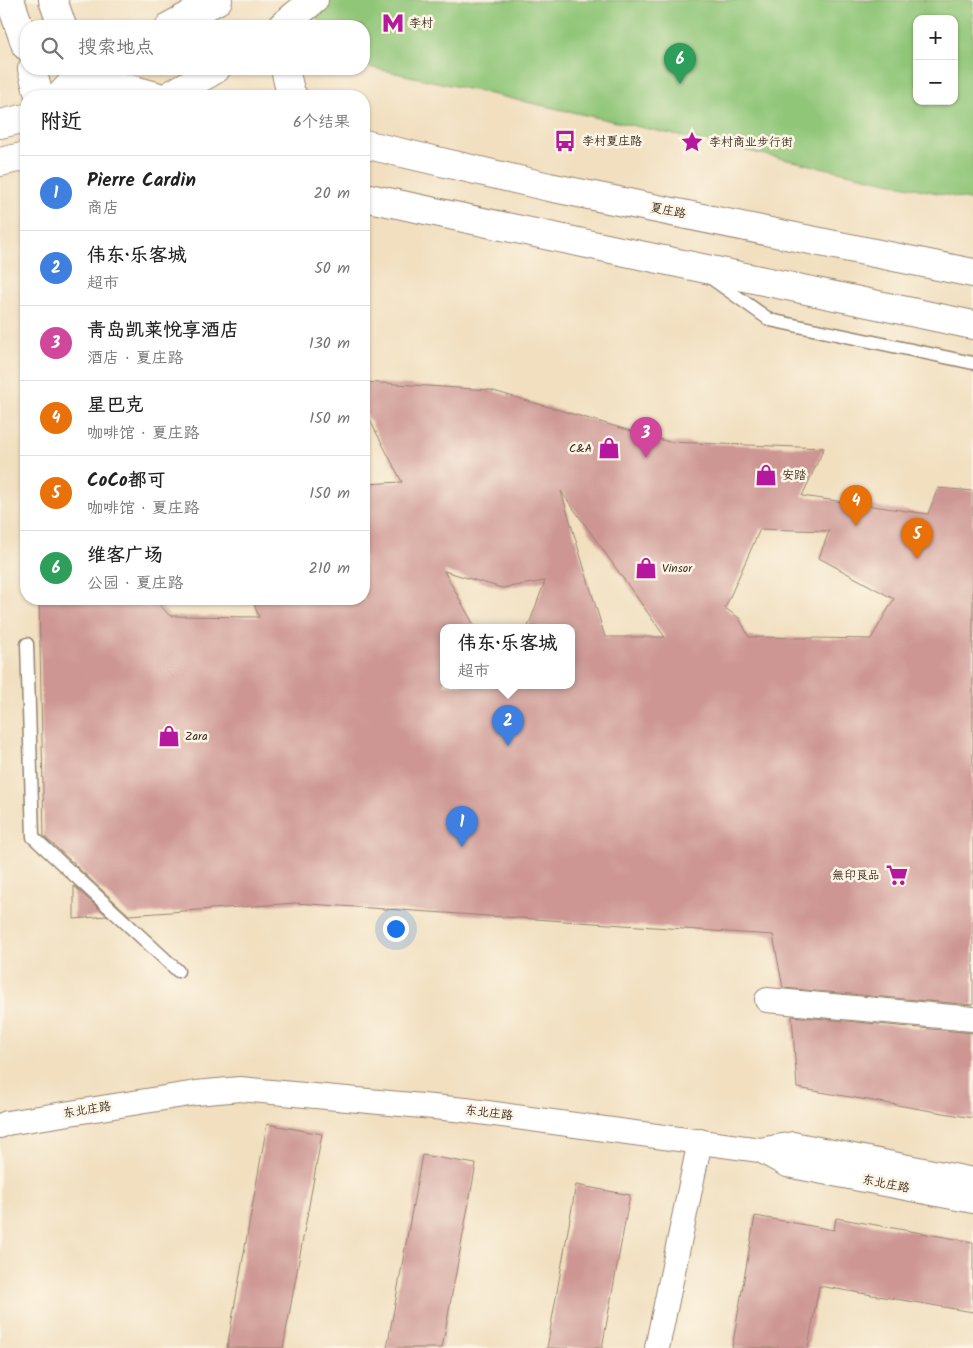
<!DOCTYPE html>
<html lang="zh">
<head>
<meta charset="utf-8">
<style>
  body { margin:0; font-family:Kalam,"LXGW WenKai TC",sans-serif; background:#f2f2f2; color:#222 }
  .controls { position:absolute; right:15px; top:15px; display:grid; overflow:hidden; border-radius:10px; box-shadow:0 1px 4px #0004 }
  .controls button { width:45px; height:45px; display:grid; place-items:center; padding:0; border:0; border-bottom:1px solid #e0e0e0; background:#fff; color:#222; font:25px sans-serif }
  .you { position:absolute; left:395px; top:928px; width:18px; height:18px; margin:-12px; border:4px solid #fff; border-radius:50%; background:#1a73e8; box-shadow:0 0 0 8px #1a73e833 }
  .badge { display:grid; place-items:center; width:32px; height:32px; border-radius:50%; background:#b5179e; color:#fff; font-size:16px; font-weight:700 }
  .pin { position:absolute; translate:-50% -41px; filter:drop-shadow(0 1px 2px #0008) }
  .pin::after { content:''; position:absolute; top:26px; width:18px; height:15px; background:inherit; clip-path:polygon(0 0,100% 0,50% 100%) }
  .popup { position:absolute; left:440px; top:624px; width:135px; height:65px; box-sizing:border-box; display:grid; place-content:center; border-radius:10px; background:#fff; filter:drop-shadow(0 1px 4px #0005); font-size:16px; white-space:nowrap; color:#767676 }
  .popup b { font-size:19px; color:#222 }
  .popup::after { content:''; position:absolute; left:50%; top:100%; margin-left:-10px; border:10px solid transparent; border-top-color:#fff }
  .list { margin:0; padding:0; list-style:none }
  h2 { display:flex; justify-content:space-between; align-items:center; height:65px; margin:0; padding:0 20px; font-size:21px }
  h2 small { font-size:16px; font-weight:400; color:#767676 }
  .list li { display:grid; grid-template-columns:32px 1fr auto; gap:15px; align-items:center; box-sizing:border-box; height:75px; padding:0 20px; border-top:1px solid #e0e0e0 }
  .list b { display:block; font-size:19px; white-space:nowrap }
  .list p { margin:0; font-size:16px; white-space:nowrap; color:#767676 }
  .list em { font-size:16px; font-style:normal; color:#767676 }
  .icon { flex:none; width:28px; height:28px; fill:none; stroke:currentColor; stroke-width:2; stroke-linecap:round; stroke-linejoin:round }
  .map { position:relative; flex:none; width:973px; height:1348px; overflow:hidden }
  .search { position:absolute; background:#fff; box-shadow:0 1px 4px #0004; left:20px; top:20px; width:350px; height:55px; display:flex; align-items:center; gap:12px; box-sizing:border-box; padding:0 18px; border-radius:20px; color:#767676; font-size:19px }
  .panel { position:absolute; background:#fff; box-shadow:0 1px 4px #0004; left:20px; top:90px; width:350px; height:515px; border-radius:20px }
  .map>svg:first-child { display:block }
  .green { fill:#90c678; stroke:#66784b; fill-rule:evenodd }
  .building { fill:#cd9693; fill-rule:evenodd }
  .lines { fill:none; stroke-linecap:round; stroke-linejoin:round }
  .lane-casing { stroke:#96846f; stroke-width:15 }
  .street-casing { stroke:#96846f; stroke-width:26 }
  .secondary-casing { stroke:#96846f; stroke-width:30 }
  .lane { stroke:#fff; stroke-width:12 }
  .street { stroke:#fff; stroke-width:24 }
  .secondary { stroke:#fff; stroke-width:28 }
  .labels { text-anchor:middle; dominant-baseline:central; stroke-width:5; stroke-linejoin:round; paint-order:stroke }
  .poi-label { font-size:12px; fill:#3b2a1e; stroke:#fcf5e5; text-anchor:start }
  .street-label { font-size:12px; fill:#3b2a1e; stroke:#fcf5e5 }
</style>
</head>
<body>
<div class="map">
<svg width="973" height="1348" viewBox="0 0 973 1348">
  <rect width="100%" height="100%" fill="#fcf5e5"/>
  <filter id="ink" filterUnits="userSpaceOnUse"><feTurbulence type="fractalNoise" baseFrequency=".02" numOctaves="2"/><feDisplacementMap in="SourceGraphic" scale="10" xChannelSelector="R" yChannelSelector="G"/><feConvolveMatrix kernelMatrix="1 2 1 2 8 2 1 2 1" color-interpolation-filters="sRGB"/></filter>
  <filter id="wash" filterUnits="userSpaceOnUse"><feTurbulence type="fractalNoise" baseFrequency=".0096" numOctaves="4" result="noise"/><feDisplacementMap in="SourceGraphic" scale="20" xChannelSelector="R" yChannelSelector="G"/><feGaussianBlur stdDeviation="1.12" result="paint"/><feColorMatrix in="noise" values="0 0 0 0 0 0 0 0 0 0 0 0 0 0 0 0 0 1.4 0 .05"/><feComposite in="paint" operator="in"/></filter>
  <g filter="url(#wash)">
    <rect width="100%" height="100%" fill="#f1dfc0"/>
    <!-- green -->
    <path class="green" d="M330,0H973V201L364,66V26H319L316,11ZM917,19H954V101H917Z"/>
    <g id="blocks">
      <!-- building -->
      <g class="building">
        <path d="M364,382L490,390L669,442L824,448L802,496L928,514L938,488L973,491V1005L783,988L773,935L295,903L129,915L74,864V862L71,861L44,836L39,599H154L170,616L259,617L252,599H364V484L402,482L364,409ZM561,491L665,637H605ZM760,529L829,531L819,558L894,599L871,639L749,637L739,618L725,608ZM444,571L502,588L545,581L528,627H572V685H444V627H475Z"/>
        <polygon points="74,886 107,916 74,919"/>
        <polygon points="792,1016 973,1033 973,1118 797,1088"/>
        <polygon points="267,1124 322,1134 283,1348 227,1348"/>
        <polygon points="422,1155 476,1164 442,1348 387,1348"/>
        <polygon points="576,1185 630,1195 602,1348 547,1348"/>
        <polygon points="755,1216 834,1230 836,1218 973,1242 973,1312 819,1286 808,1348 732,1348"/>
      </g>
    </g>
  </g>
  <g filter="url(#ink)">
    <use href="#blocks" fill-opacity="0" stroke="#96846f" stroke-width="1"/>
    <g class="lines">
      <!-- lane casing -->
      <g class="lane-casing">
        <g id="lane">
          <polyline points="711,278 770,320 973,363"/>
          <polyline points="27,644 33,837 178,971"/>
        </g>
      </g>
      <!-- street casing -->
      <g class="street-casing">
        <g id="street">
          <polyline points="767,1000 973,1019"/>
          <polyline points="0,1126 7,1123 196,1093 240,1089 465,1110 760,1150 787,1165 973,1201"/>
          <polyline points="760,1150 793,1144 973,1180"/>
          <polyline points="657,1348 700,1141"/>
        </g>
      </g>
      <!-- secondary casing -->
      <g class="secondary-casing">
        <g id="secondary">
          <polyline points="10,0 26,46"/>
          <polyline points="53,0 62,26"/>
          <polyline points="170,26 218,0"/>
          <polyline points="282,26 314,0"/>
          <polyline points="32,69 39,96"/>
          <polyline points="285,69 291,95 293,96"/>
          <polyline points="79,75 156,96"/>
          <polyline points="60,96 79,75 91,69"/>
          <polyline points="169,96 216,69"/>
          <polyline points="0,124 26,118"/>
          <polyline points="364,144 549,187 973,273"/>
          <polyline points="0,162 26,156"/>
          <polyline points="364,197 973,325"/>
        </g>
      </g>
      <!-- lane -->
      <use href="#lane" class="lane"/>
      <!-- street -->
      <use href="#street" class="street"/>
      <!-- secondary -->
      <use href="#secondary" class="secondary"/>
    </g>
  </g>
  <!-- icons -->
  <defs>
    <g id="metro-bare" transform="scale(1.725)"><path d="M-5.5 5V-5H-3L0 0L3-5H5.5V5H3V-.5L0 4L-3-.5V5Z" fill="#b5179e" stroke="#fcf5e5" stroke-width="2.5" paint-order="stroke"/></g>
    <g id="bus-bare" transform="scale(1.725)"><path d="M-5-6H5V4H4V6H2V4H-2V6H-4V4H-5ZM-3.5-4V0h7V-4ZM-3.5 1.2v1.5H-2V1.2ZM2 1.2v1.5H3.5V1.2Z" fill="#b5179e" stroke="#fcf5e5" stroke-width="2.5" paint-order="stroke"/></g>
    <g id="sight-bare" transform="scale(1.725)"><path d="M0-6L1.8-2.2L6-1.7L2.9 1.2L3.7 5.4L0 3.3L-3.7 5.4L-2.9 1.2L-6-1.7L-1.8-2.2Z" fill="#b5179e" stroke="#fcf5e5" stroke-width="2.5" paint-order="stroke"/></g>
    <g id="shop-bare" transform="scale(1.725)"><path d="M-5-2.5h2.3a2.7 3.5 0 0 1 5.4 0H5L5.5 6h-11ZM-1.5-2.5h3a1.5 2.3 0 0 0-3 0Z" fill="#b5179e" stroke="#fcf5e5" stroke-width="2.5" paint-order="stroke"/></g>
    <g id="supermarket-bare" transform="scale(1.725)"><path d="M-6-5.5h2.5l.6 2H6L4.5 2H-2.5L-4.4-4H-6ZM-1.5 3.2a1.3 1.3 0 1 0 .1 0ZM3 3.2a1.3 1.3 0 1 0 .1 0Z" fill="#b5179e" stroke="#fcf5e5" stroke-width="2.5" paint-order="stroke"/></g>
  </defs>
  <g fill-rule="evenodd">
    <use href="#metro-bare" x="393" y="23"/>
    <use href="#bus-bare" x="565" y="141"/>
    <use href="#sight-bare" x="692" y="142"/>
    <use href="#shop-bare" x="609" y="448"/>
    <use href="#shop-bare" x="766" y="475"/>
    <use href="#shop-bare" x="646" y="568"/>
    <use href="#shop-bare" x="169" y="736"/>
    <use href="#supermarket-bare" x="897" y="875"/>
  </g>
  <g class="labels">
    <!-- poi labels -->
    <g class="poi-label">
      <text x="409" y="23">李村</text>
      <text x="582" y="141">李村夏庄路</text>
      <text x="709" y="142">李村商业步行街</text>
      <text x="592" y="448" text-anchor="end">C&amp;A</text>
      <text x="782" y="475">安踏</text>
      <text x="662" y="568">Vinsor</text>
      <text x="185" y="736">Zara</text>
      <text x="880" y="875" text-anchor="end">無印良品</text>
    </g>
    <!-- street labels -->
    <g class="street-label">
      <text transform="translate(668 211) rotate(11)">夏庄路</text>
      <text transform="translate(87 1110) rotate(-9)">东北庄路</text>
      <text transform="translate(489 1113) rotate(7)">东北庄路</text>
      <text transform="translate(886 1184) rotate(11)">东北庄路</text>
    </g>
  </g>
</svg>
<div class="controls">
<button>+</button>
<button>−</button>
</div>
<div class="you"></div>
<div class="pin badge" style="left:462px;top:847px;background:#3f7fe0">1</div>
<div class="pin badge" style="left:508px;top:746px;background:#3f7fe0">2</div>
<div class="popup"><b>伟东·乐客城</b>超市</div>
<div class="pin badge" style="left:646px;top:458px;background:#d1479c">3</div>
<div class="pin badge" style="left:856px;top:526px;background:#e8710a">4</div>
<div class="pin badge" style="left:917px;top:559px;background:#e8710a">5</div>
<div class="pin badge" style="left:680px;top:84px;background:#2e9e5b">6</div>
<div class="search"><svg class="icon" aria-label="search" viewBox="0 0 24 24"><circle cx="10" cy="10" r="6"/><path d="M15 15l6 6"/></svg>搜索地点</div>
<section class="panel">
<h2>附近<small>6个结果</small></h2>
<ul class="list">
<li><span class="badge" style="background:#3f7fe0">1</span><div><b>Pierre Cardin</b><p>商店</p></div><em>20 m</em></li>
<li><span class="badge" style="background:#3f7fe0">2</span><div><b>伟东·乐客城</b><p>超市</p></div><em>50 m</em></li>
<li><span class="badge" style="background:#d1479c">3</span><div><b>青岛凯莱悦享酒店</b><p>酒店 · 夏庄路</p></div><em>130 m</em></li>
<li><span class="badge" style="background:#e8710a">4</span><div><b>星巴克</b><p>咖啡馆 · 夏庄路</p></div><em>150 m</em></li>
<li><span class="badge" style="background:#e8710a">5</span><div><b>CoCo都可</b><p>咖啡馆 · 夏庄路</p></div><em>150 m</em></li>
<li><span class="badge" style="background:#2e9e5b">6</span><div><b>维客广场</b><p>公园 · 夏庄路</p></div><em>210 m</em></li>
</ul>
</section>
</div>
</body>
</html>
